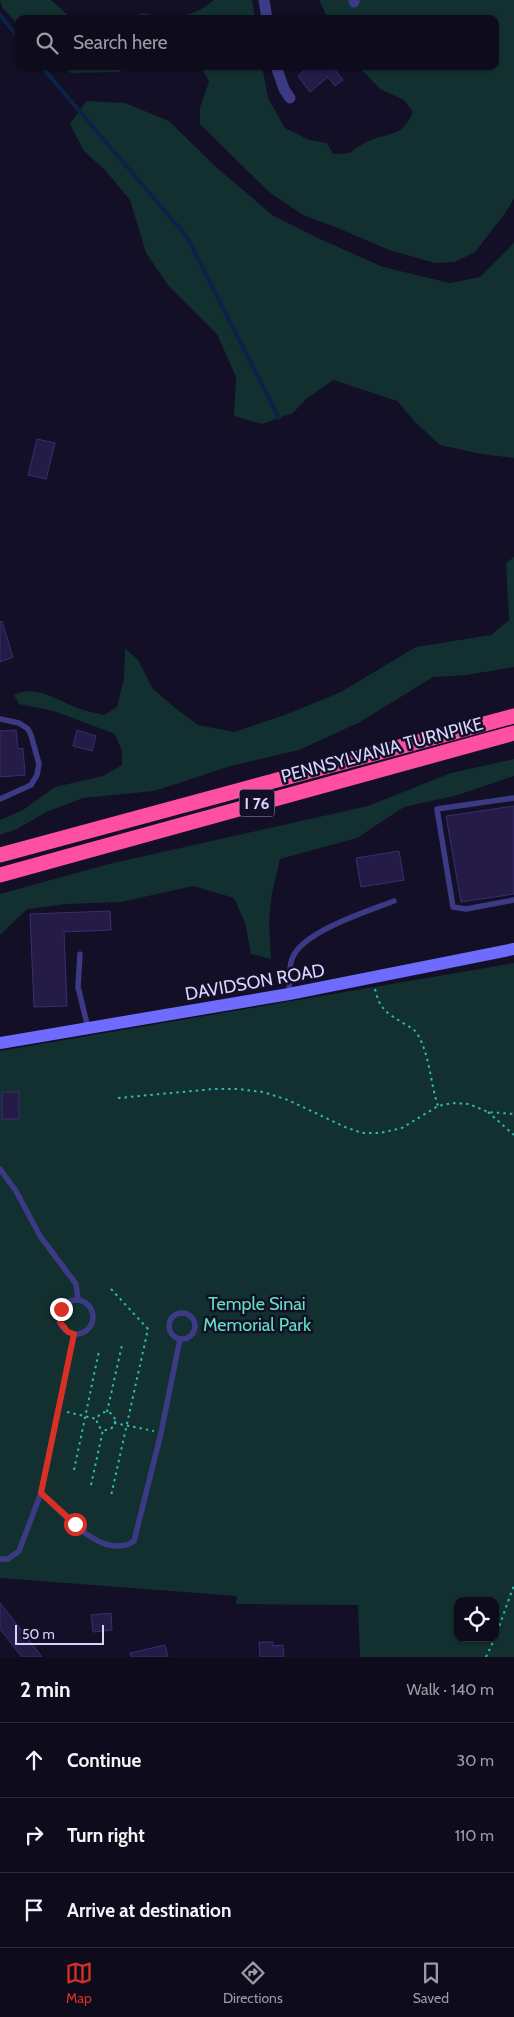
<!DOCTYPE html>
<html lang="en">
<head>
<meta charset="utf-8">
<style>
  body { margin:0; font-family:Cabin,sans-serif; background:#171425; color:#f1f3f6 }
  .controls { position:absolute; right:15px; bottom:15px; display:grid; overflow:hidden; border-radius:10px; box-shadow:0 1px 4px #0004 }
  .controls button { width:45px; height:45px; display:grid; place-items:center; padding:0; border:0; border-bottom:1px solid #2e2b3b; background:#0e0b1c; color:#f1f3f6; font:25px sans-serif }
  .scale { position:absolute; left:15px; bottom:12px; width:89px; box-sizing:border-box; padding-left:5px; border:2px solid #d9d4ff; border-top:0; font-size:14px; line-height:18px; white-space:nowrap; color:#d9d4ff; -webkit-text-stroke:4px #130f26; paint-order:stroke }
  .stop { position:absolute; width:15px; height:15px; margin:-11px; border:4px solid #d93025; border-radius:50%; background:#fff }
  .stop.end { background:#d93025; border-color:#fff; box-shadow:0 1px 5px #0008 }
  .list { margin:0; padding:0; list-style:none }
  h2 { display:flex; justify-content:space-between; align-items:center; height:65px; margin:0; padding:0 20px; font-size:21px }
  h2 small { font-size:16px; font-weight:400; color:#9b9ba3 }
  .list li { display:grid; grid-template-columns:32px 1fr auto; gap:15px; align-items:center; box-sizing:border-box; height:75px; padding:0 20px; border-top:1px solid #2e2b3b }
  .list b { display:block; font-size:19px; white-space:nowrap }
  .list em { font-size:16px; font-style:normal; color:#9b9ba3 }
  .icon { flex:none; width:28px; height:28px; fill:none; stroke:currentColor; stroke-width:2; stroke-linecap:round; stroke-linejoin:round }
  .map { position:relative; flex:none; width:514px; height:1657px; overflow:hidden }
  .search { position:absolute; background:#0e0b1c; box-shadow:0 1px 4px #0004; left:15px; right:15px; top:15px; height:55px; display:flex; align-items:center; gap:12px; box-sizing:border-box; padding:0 18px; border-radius:10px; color:#9b9ba3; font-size:19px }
  .sheet { height:290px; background:#0e0b1c }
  nav { display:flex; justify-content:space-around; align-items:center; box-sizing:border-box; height:70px; border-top:1px solid #2e2b3b; background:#0e0b1c; font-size:14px; color:#9b9ba3 }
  nav a { display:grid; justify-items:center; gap:2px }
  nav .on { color:#d93025 }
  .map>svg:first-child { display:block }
  .green { fill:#12302f; fill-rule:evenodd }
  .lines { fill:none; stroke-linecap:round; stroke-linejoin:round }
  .stream { stroke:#0c2248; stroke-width:4 }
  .building { fill:#241b47; stroke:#3b2d73 }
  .path { stroke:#2fb8b0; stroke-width:2; stroke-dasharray:2.5 4; stroke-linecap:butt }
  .lane { stroke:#3d3a85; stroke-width:5.5 }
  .street { stroke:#3d3a85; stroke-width:11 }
  .secondary { stroke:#6f6bff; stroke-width:12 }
  .highway { stroke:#ff4fa3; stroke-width:15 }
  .route { stroke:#d93025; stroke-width:6 }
  .labels { text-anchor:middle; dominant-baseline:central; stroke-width:5; stroke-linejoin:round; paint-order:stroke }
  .shield { fill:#130f26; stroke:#9e99be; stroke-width:1 }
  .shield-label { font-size:16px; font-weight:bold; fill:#d9d4ff }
  .street-label { font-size:18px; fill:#d9d4ff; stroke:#130f26 }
  .park-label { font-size:18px; fill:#5fe0c0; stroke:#130f26 }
</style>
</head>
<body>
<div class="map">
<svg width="514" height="1657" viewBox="0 0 514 1657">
  <rect width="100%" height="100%" fill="#130f26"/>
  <!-- green -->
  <g class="green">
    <polygon points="0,0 51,0 72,19 19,19 19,26 2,7"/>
    <path d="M214,0H252L255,19H135L141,13C171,18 189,21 214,0Z"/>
    <path d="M319,0H514V199L503,216L475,252L455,262L435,263L389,250L338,228L303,215L269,192L200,124V107L209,82L201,66H262L268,98L285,128L309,140L327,143L333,154C355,154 348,152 365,143C388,130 400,141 413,112L404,100L380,89L358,66H495V19H328Z"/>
    <polygon points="63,66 131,66 118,72 71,73"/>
    <polygon points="86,101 125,103 169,121 216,167 272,215 320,239 383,267 450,283 480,277 514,243 514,458 481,454 440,445 415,422 397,401 333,380 306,399 293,413 262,424 234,416 236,377 217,334 168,285 146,253 130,200 105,170 84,151 70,124"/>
    <path d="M514,557V667L466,675L433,677L360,722L299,750L231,766L154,791L83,798L46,812L17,829L0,835V820L23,810L55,787L103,776L122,765V751L115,734L54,711L19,704L14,695C37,684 56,700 77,708C86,711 95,713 104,715L117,707L124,678L125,648L138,660L153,689L179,711L198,725L234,732L285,715L341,692L416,647L491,635L509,620L506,563Z"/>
    <polygon points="514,759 514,776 458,795 404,807 357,838 280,859 272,893 269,922 271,959 251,954 245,923 234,898 193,886 121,902 66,904 27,909 0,935 0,894 109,864 368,806 451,773"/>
    <path d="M514,963V1657H360L358,1605L236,1604L237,1596L0,1578V1051ZM458,1601H495V1638H458Z"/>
  </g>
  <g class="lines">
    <!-- stream -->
    <g class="stream">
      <polyline points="0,15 19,38"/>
      <polyline points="41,66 187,237 279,418"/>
    </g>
  </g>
  <!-- building -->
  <g class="building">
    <polygon points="302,66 332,66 343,80 335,86 328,77 310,92 298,76 305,70"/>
    <polygon points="37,439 55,443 46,479 28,475"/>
    <polygon points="2,621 13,657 0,662 0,622"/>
    <polygon points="16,730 18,749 23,748 25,775 0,777 0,731"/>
    <polygon points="77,730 96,736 92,751 73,746"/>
    <polygon points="514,806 514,894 461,902 446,816"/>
    <polygon points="399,851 404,880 361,887 356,858"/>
    <polygon points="110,911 111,930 64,932 67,1006 34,1007 30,914"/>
    <rect x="2" y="1092" width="17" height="27"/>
    <polygon points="0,1603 30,1641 42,1657 22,1657 0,1629"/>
    <polygon points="111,1613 112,1630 93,1632 91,1615"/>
    <polygon points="259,1642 273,1642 273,1646 283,1645 284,1657 260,1657"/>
    <polygon points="165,1645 168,1657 131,1657 130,1653"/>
  </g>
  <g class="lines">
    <!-- path -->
    <g class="path">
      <path d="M375,989C380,1010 386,1012 403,1023C408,1026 413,1028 416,1032C430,1053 430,1083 438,1106"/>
      <polyline points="118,1098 214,1089 238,1089 263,1092 288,1100 345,1127 362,1133 380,1133 402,1128 438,1106 453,1103 469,1104 488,1112 514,1114"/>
      <polyline points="488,1112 514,1135"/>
      <polyline points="111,1289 148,1329 111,1496"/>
      <circle cx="106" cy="1421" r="9"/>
      <polyline points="67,1412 97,1419"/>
      <polyline points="107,1412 122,1345"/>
      <polyline points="114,1423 154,1431"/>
      <polyline points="74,1470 99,1351"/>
      <polyline points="91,1485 103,1430"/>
      <polyline points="495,1638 514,1585"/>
      <polyline points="486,1657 495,1638"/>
    </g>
    <!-- lane -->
    <g class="lane">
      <polyline points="0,719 19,723 28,729 31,735 39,764 37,775 31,785 0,799"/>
      <polyline points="514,798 437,809 453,907 466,909 514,900"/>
      <polyline points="80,954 78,987 88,1028"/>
      <path d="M289,994C290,984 288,969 292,959C301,932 368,911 394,901"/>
      <polyline points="0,1169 16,1191 40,1236 76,1284 78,1300"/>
      <circle cx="76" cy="1317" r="17"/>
      <circle cx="182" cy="1326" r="13"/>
      <path d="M41,1493C63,1513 103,1562 134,1541L161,1433L180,1339"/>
      <polyline points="0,1559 8,1559 19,1551 41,1493 74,1334"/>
    </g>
    <!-- street -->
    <g class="street">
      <polyline points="264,0 267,19"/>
      <polyline points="354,2 354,0"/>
      <polyline points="276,66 284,89 290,98"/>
    </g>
    <!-- secondary -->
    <polyline class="secondary" points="0,1043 289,994 514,949"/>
    <!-- highway -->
    <g class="highway">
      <polyline points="0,855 514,716"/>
      <polyline points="0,875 514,733"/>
    </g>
  </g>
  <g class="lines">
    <!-- route -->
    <polyline class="route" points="61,1309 60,1322 68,1332 74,1334 41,1493 75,1524"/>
  </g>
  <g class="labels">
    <!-- shield labels -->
    <rect class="shield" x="239.5" y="789.5" width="35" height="27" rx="4"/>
    <g class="shield-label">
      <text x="257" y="803">I 76</text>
    </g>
    <!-- street labels -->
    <g class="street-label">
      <text transform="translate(382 750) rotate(-15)">PENNSYLVANIA TURNPIKE</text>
      <text transform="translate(255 982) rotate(-10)">DAVIDSON ROAD</text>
    </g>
    <!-- park labels -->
    <g class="park-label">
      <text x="257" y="1304">Temple Sinai<tspan x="257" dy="21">Memorial Park</tspan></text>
    </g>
  </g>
</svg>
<div class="controls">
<button><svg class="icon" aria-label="locate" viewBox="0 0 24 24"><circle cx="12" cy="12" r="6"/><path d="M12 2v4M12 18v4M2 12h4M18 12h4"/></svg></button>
</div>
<div class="scale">50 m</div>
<div class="stop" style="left:75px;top:1524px"></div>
<div class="stop end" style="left:61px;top:1309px"></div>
<div class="search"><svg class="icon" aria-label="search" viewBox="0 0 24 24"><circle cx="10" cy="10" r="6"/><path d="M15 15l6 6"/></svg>Search here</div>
</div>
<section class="sheet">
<h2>2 min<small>Walk · 140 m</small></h2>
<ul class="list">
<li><svg class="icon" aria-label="ahead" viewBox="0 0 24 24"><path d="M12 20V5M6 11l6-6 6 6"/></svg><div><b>Continue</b></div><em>30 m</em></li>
<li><svg class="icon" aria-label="right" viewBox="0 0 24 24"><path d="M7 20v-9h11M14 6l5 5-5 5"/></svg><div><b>Turn right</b></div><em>110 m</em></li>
<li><svg class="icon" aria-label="arrive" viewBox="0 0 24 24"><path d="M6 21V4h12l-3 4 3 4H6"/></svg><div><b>Arrive at destination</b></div></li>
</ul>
</section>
<nav>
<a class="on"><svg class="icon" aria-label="map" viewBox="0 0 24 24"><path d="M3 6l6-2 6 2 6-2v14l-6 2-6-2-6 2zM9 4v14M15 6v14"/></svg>Map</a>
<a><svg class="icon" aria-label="directions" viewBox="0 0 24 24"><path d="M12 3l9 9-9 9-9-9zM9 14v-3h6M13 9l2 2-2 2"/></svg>Directions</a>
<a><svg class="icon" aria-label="saved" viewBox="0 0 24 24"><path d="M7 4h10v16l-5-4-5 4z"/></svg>Saved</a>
</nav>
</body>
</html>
